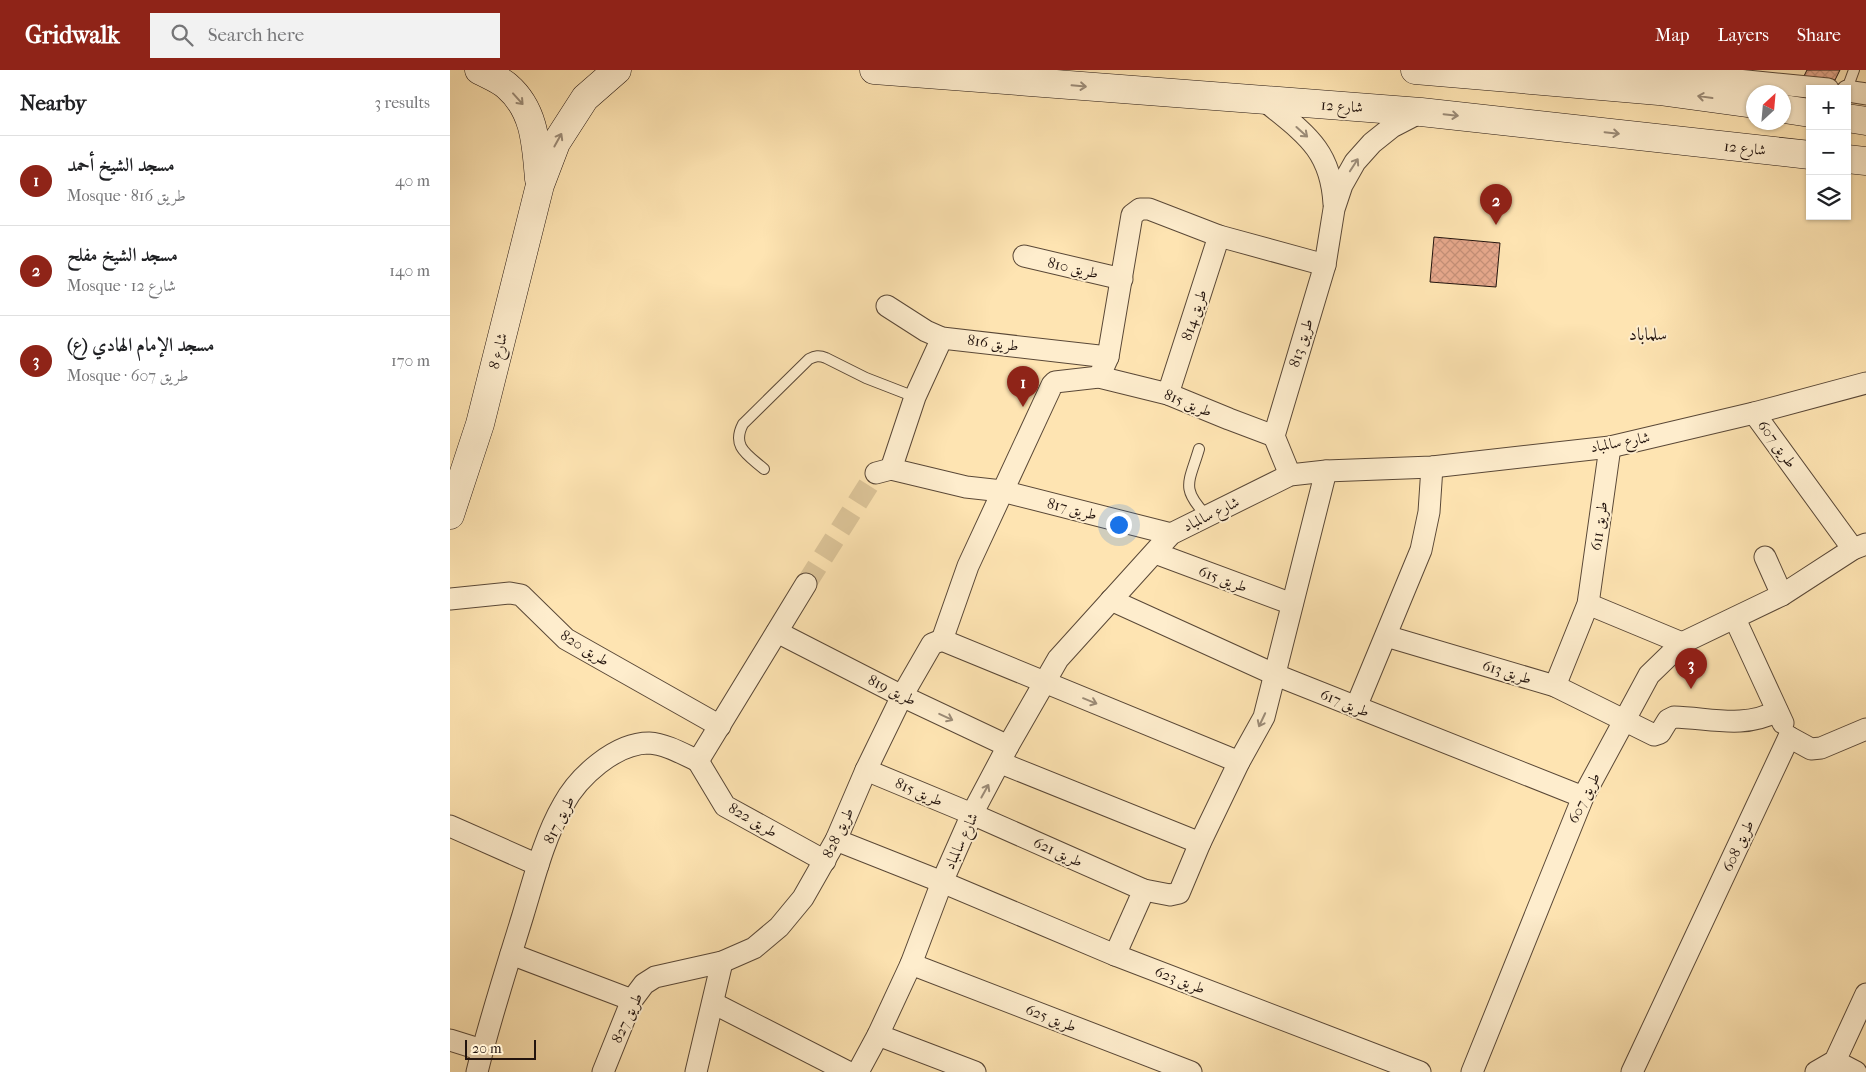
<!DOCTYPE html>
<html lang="en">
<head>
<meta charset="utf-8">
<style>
  body { margin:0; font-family:"IM FELL French Canon",Amiri,serif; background:#f2f2f2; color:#202124 }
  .controls { position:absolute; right:15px; top:15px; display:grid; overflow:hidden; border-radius:0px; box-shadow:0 1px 4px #0004 }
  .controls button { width:45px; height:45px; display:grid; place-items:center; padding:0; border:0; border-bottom:1px solid #e0e0e0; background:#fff; color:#202124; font:25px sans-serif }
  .compass { position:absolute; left:1296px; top:15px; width:45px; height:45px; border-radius:50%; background:#fff; box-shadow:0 1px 4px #0004; rotate:26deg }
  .scale { position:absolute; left:15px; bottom:12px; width:71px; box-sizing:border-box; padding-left:5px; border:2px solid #23140e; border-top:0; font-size:14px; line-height:18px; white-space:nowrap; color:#23140e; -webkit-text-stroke:4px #feedcd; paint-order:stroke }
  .you { position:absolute; left:668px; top:454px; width:18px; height:18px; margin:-12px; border:4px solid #fff; border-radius:50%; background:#1a73e8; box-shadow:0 0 0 8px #1a73e833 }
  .badge { display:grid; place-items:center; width:32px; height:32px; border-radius:50%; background:#8f2418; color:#fff; font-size:16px; font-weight:700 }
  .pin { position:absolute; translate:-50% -41px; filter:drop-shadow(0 1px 2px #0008) }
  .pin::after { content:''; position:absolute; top:26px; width:18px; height:15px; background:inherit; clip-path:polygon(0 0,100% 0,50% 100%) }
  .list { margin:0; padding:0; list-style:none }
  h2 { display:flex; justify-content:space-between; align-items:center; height:65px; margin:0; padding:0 20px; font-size:21px }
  h2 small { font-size:16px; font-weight:400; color:#757577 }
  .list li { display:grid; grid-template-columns:32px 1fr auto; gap:15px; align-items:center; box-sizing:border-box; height:90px; padding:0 20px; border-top:1px solid #e0e0e0 }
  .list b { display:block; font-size:19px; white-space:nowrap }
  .list p { margin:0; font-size:16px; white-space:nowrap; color:#757577 }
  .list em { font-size:16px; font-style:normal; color:#757577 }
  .icon { flex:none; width:28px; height:28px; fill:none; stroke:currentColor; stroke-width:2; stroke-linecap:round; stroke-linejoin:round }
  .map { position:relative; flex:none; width:1416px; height:1002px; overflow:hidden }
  header { display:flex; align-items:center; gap:30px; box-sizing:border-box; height:70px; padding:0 25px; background:#8f2418; color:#fff }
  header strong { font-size:24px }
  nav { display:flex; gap:28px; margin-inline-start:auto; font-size:18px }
  .search { width:350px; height:45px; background:#f2f2f2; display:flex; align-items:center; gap:12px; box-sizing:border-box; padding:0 18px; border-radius:0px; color:#757577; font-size:19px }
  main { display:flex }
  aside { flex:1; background:#fff }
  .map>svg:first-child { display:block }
  .building { fill:url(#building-cross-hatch); stroke:#23140e }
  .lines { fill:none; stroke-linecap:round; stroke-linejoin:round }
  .street-tunnel { stroke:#ddc599; stroke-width:21; stroke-dasharray:21 11; stroke-linecap:butt }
  .lane-casing { stroke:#5a4837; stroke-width:12 }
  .street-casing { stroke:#5a4837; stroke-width:23 }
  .secondary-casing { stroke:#23140e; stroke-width:29 }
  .lane { stroke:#feedcd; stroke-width:10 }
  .street { stroke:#feedcd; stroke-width:21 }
  .secondary { stroke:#feedcd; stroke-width:28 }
  .oneway { stroke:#9b8b77 }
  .labels { text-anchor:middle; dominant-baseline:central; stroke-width:4; stroke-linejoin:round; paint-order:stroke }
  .street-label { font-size:15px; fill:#23140e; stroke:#feedcd }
  .quarter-label { font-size:18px; fill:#23140e; stroke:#feedcd }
</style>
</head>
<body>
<header>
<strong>Gridwalk</strong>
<div class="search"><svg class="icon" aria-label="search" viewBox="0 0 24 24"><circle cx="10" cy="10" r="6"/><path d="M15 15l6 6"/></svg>Search here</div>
<nav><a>Map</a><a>Layers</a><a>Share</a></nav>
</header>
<main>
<aside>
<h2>Nearby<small>3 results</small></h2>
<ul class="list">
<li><span class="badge">1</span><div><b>مسجد الشيخ أحمد</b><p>Mosque · طريق 816</p></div><em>40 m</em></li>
<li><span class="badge">2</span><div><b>مسجد الشيخ مفلح</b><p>Mosque · شارع 12</p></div><em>140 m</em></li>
<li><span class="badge">3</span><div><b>مسجد الإمام الهادي (ع)</b><p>Mosque · طريق 607</p></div><em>170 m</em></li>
</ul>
</aside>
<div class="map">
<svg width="1416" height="1002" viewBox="0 0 1416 1002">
  <defs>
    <pattern id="building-cross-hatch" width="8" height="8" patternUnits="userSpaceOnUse" patternTransform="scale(1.25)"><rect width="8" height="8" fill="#e6a88c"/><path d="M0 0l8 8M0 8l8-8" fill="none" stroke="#c59078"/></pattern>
  </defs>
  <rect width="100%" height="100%" fill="#fee4b2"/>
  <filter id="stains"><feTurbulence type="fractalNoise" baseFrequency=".004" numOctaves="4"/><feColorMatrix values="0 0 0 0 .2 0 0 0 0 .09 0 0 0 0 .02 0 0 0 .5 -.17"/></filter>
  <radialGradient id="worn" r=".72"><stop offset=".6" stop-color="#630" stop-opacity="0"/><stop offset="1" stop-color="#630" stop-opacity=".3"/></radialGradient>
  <!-- building -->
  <g class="building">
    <polygon points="1357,0 1390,0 1385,10 1353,8"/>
    <polygon points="984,167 1050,173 1046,217 980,212"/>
  </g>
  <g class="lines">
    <!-- street-tunnel -->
    <polyline class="street-tunnel" points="356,514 426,403"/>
    <!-- lane casing -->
    <g class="lane-casing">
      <g id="lane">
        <polyline points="1397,19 1404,0"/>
        <path d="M749,379C739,413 730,418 757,446"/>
        <path d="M314,399C298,385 281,377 293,354L359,289C365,286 369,285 376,288L416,308L465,327"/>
      </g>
    </g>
    <!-- street casing -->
    <g class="street-casing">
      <g id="street">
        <polyline points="1131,1 1267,8 1378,19"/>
        <polyline points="1397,21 1416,24"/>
        <path d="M815,31C854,63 881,79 884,134"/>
        <polyline points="574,186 672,209"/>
        <polyline points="437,236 476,261 492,268 658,287"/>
        <polyline points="649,307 658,287 682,145 690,139 699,139 769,166 875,195"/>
        <polyline points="718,324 769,166"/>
        <polyline points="1304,343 1403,479"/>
        <polyline points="441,399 465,327 492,268"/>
        <polyline points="426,403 441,399 516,417 552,421 721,464"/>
        <polyline points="840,405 824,366 875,195 884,139 892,115 905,92 922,73 942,57 971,42"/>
        <polyline points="705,483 842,534"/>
        <polyline points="1315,487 1332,525"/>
        <polyline points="0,529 60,523 71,525 116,569 270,656"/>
        <polyline points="661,530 826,605 1133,727"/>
        <polyline points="1138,534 1232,573"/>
        <polyline points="1285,549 1333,653"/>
        <polyline points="327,562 452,626 558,676"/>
        <path d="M936,566L1105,616L1204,665L1210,663L1218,650L1224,647C1260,648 1294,659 1327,641"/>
        <polyline points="492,570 518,496 602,315 605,312 649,307 718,324 779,349 824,366"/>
        <polyline points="492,570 789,692"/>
        <polyline points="1105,616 1138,534 1160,377"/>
        <polyline points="906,637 971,480 979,442 982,397"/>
        <polyline points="1339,667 1361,679 1371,678 1416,659"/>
        <polyline points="248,691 275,736 375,791"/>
        <polyline points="551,693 750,773"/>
        <polyline points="416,700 522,744 694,820 720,825 729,823 750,773 789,692 814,647 876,401"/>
        <polyline points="0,756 88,795"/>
        <polyline points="386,770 492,812 665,885 970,1002"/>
        <polyline points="61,884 182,930"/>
        <polyline points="665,885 694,820"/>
        <polyline points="461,894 741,1002"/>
        <polyline points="263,933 398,1002"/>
        <polyline points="428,965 525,1002"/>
        <polyline points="0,970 32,980"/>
        <polyline points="1385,991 1406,1002"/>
        <path d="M27,1002C40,949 57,897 73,845C84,809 94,768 113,735C128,707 165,673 199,673C216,674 233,684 248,691L356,514"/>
        <polyline points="153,1002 182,930 194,914 205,907 272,892 304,878 329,857 353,828 386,770 416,700 452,626 482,574 492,570"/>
        <polyline points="246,1002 272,892"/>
        <polyline points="408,1002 428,965 461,894 492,812 522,744 558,676 608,589 721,464 840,405 876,401 982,397 1160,377 1304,343 1416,313"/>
        <polyline points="1022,1002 1133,727 1199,605 1232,573 1332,525 1403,479 1416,474"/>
        <polyline points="1182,1002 1339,667"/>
        <polyline points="1366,1002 1385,991 1416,924"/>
      </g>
    </g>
    <!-- secondary casing -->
    <g class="secondary-casing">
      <g id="secondary">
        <path d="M29,0C38,5 49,9 57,16C85,40 86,74 89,109"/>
        <polyline points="424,0 971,42 1360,85"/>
        <polyline points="965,0 1209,21 1304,34"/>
        <polyline points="1334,39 1360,43"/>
        <polyline points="1397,48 1416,51"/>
        <polyline points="1397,89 1416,91"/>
        <polyline points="0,445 30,354 90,115 106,73 135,28 167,0"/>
      </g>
    </g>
    <!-- lane -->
    <use href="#lane" class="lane"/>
    <!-- street -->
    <use href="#street" class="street"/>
    <!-- secondary -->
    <use href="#secondary" class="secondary"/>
  </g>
  <!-- one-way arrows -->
  <defs><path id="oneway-shaft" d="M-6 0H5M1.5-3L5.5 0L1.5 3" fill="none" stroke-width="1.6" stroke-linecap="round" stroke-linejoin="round" transform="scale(1.25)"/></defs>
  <g class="oneway">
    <use href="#oneway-shaft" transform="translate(629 16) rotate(5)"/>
    <use href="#oneway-shaft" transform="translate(1255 27) rotate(-172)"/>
    <use href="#oneway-shaft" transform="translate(68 29) rotate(48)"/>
    <use href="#oneway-shaft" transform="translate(1001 45) rotate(6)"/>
    <use href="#oneway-shaft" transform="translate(852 62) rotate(42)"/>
    <use href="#oneway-shaft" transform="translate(1162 63) rotate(6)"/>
    <use href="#oneway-shaft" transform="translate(108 70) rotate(-61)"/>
    <use href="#oneway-shaft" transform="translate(904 95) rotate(-57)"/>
    <use href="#oneway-shaft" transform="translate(640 631) rotate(22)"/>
    <use href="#oneway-shaft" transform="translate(496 647) rotate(25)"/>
    <use href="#oneway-shaft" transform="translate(812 650) rotate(115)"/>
    <use href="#oneway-shaft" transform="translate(535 721) rotate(-61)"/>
  </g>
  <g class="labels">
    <!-- street labels -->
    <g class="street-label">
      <text transform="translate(892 36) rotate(4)">شارع 12</text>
      <text transform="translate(1295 78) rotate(6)">شارع 12</text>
      <text transform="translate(623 198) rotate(13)">طريق 810</text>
      <text transform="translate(744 245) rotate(-72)">طريق 814</text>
      <text transform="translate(543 273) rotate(7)">طريق 816</text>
      <text transform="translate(851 273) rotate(-73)">طريق 813</text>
      <text transform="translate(48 281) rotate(-76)">شارع 8</text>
      <text transform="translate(738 333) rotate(22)">طريق 815</text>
      <text transform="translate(1170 372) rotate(-10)">شارع سالمباد</text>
      <text transform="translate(1327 374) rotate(54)">طريق 607</text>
      <text transform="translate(622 439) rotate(14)">طريق 817</text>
      <text transform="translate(761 444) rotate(-26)">شارع سالمباد</text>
      <text transform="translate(1149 456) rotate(-82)">طريق 611</text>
      <text transform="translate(773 509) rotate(20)">طريق 615</text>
      <text transform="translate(135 578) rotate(32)">طريق 820</text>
      <text transform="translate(1057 602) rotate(17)">طريق 613</text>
      <text transform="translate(442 620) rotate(26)">طريق 819</text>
      <text transform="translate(895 633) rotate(22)">طريق 617</text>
      <text transform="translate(469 722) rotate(23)">طريق 815</text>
      <text transform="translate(1134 728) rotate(-64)">طريق 607</text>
      <text transform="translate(109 750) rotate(-64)">طريق 817</text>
      <text transform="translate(303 750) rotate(30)">طريق 822</text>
      <text transform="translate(388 763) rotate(-65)">طريق 828</text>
      <text transform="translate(511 771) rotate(-65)">شارع سالمباد</text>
      <text transform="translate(1288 776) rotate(-65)">طريق 608</text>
      <text transform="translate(608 782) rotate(24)">طريق 621</text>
      <text transform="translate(730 910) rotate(21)">طريق 623</text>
      <text transform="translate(177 948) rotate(-65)">طريق 827</text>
      <text transform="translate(601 948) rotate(21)">طريق 625</text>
    </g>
    <!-- quarter labels -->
    <g class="quarter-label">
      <text x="1198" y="264">سلماباد</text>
    </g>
  </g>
  <rect width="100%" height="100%" filter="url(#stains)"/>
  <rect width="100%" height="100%" fill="url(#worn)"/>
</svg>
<div class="controls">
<button>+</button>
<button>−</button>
<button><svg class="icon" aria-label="layers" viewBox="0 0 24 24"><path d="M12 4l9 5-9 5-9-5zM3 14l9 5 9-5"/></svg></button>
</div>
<svg class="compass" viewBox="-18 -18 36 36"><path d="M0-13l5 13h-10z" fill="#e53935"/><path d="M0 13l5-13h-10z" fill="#757577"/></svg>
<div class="scale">20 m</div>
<div class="you"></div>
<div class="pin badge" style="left:573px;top:337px">1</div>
<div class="pin badge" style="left:1046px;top:155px">2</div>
<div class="pin badge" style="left:1241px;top:619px">3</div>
</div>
</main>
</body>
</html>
